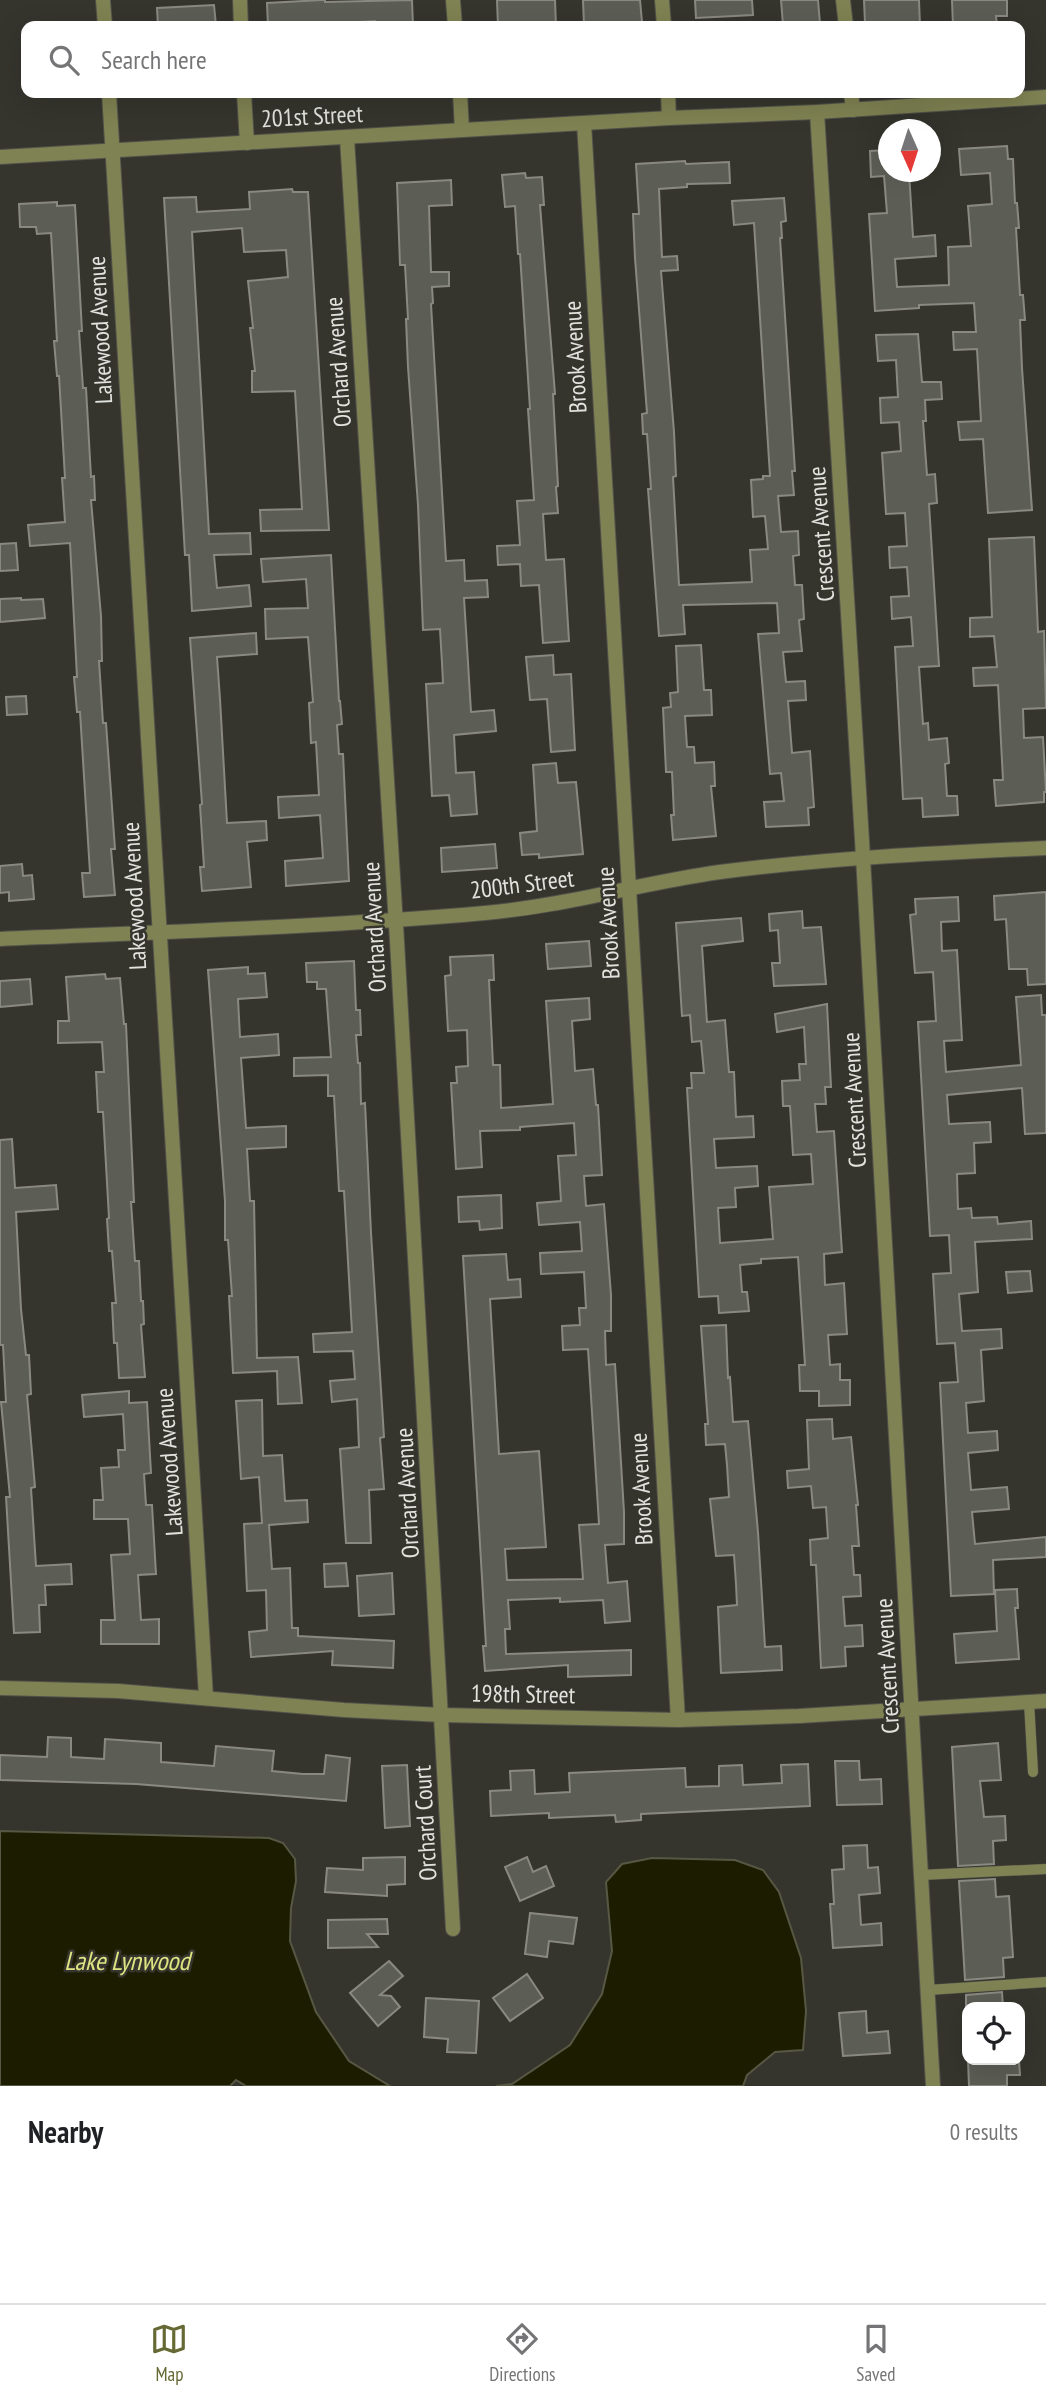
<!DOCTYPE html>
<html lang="en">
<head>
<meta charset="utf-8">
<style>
  body { margin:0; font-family:"PT Sans Narrow",sans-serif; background:#f2f2f2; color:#202124 }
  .controls { position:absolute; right:21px; bottom:21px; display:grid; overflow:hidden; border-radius:14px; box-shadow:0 7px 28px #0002 }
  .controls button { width:63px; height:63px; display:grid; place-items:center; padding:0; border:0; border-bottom:2px solid #e0e0e0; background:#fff; color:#202124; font:35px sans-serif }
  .compass { position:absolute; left:878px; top:119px; width:63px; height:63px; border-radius:50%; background:#fff; box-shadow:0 7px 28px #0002; rotate:177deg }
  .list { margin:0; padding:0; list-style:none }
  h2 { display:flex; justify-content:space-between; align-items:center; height:91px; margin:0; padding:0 28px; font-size:30px }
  h2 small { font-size:23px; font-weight:400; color:#757577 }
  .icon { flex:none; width:38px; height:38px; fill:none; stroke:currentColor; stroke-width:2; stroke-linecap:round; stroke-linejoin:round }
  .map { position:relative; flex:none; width:1046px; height:2086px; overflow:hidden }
  .search { position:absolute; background:#fff; box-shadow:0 7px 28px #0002; left:21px; right:21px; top:21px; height:77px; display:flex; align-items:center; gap:18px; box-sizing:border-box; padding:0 24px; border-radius:14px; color:#757577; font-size:26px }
  .sheet { height:217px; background:#fff }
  nav { display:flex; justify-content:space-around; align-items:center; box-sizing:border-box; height:98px; border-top:2px solid #e0e0e0; background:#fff; font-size:19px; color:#757577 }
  nav a { display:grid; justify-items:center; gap:4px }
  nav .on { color:#666933 }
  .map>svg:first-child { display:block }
  .water { fill:#1c1d00; stroke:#575843; stroke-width:2 }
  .building { fill:#5c5d55; stroke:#898981; stroke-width:2 }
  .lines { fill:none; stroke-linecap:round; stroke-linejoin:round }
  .service-casing { stroke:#51514a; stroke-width:11 }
  .minor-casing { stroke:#51514a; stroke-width:16 }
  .service { stroke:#7f8252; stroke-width:10 }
  .minor { stroke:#7f8252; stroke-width:14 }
  .labels { text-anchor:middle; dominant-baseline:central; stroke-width:5; stroke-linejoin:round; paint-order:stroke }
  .street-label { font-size:24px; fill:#e2e3de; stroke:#35352e }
  .water-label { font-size:26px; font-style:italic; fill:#dee481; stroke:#35352e }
</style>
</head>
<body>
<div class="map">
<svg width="1046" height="2086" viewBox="0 0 1046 2086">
  <rect width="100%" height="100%" fill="#35352e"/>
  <!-- water -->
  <g class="water">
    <polygon points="0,1831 269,1838 283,1843 295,1859 296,1881 291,1908 290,1941 316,2012 349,2061 390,2086 246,2086 236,2080 230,2086 0,2086"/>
    <polygon points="652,1858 735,1860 763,1870 779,1892 801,1958 806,2011 803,2050 775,2052 747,2075 743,2086 496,2086 512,2084 570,2045 602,1994 612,1951 606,1882 622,1864"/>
  </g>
  <!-- building -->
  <g class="building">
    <polygon points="322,0 325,0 325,2 412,0 413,26 376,26 375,21 326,24 326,26 268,26 267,3"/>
    <polygon points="497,0 555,0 556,26 498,26"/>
    <polygon points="583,0 640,0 642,22 584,25"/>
    <polygon points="695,0 752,0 753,15 696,18"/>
    <polygon points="781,0 818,0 820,24 815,24 815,26 783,25"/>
    <polygon points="864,0 919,0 920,26 877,26 877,23 865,23"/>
    <polygon points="952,0 1007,0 1007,16 996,16 997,26 953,26"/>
    <polygon points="214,5 216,26 158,26 157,8"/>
    <polygon points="1007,146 1008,159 1013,159 1015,203 1017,203 1019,228 1016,228 1020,295 1023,295 1025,320 1020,320 1022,368 1032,510 988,513 983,439 960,440 958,422 981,421 977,349 954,350 953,332 976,332 974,303 919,305 919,308 875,311 869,214 887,213 884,176 871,177 870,151 888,150 888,172 909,172 913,237 935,235 936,256 895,259 897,287 949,285 948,247 971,246 968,206 992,204 990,173 961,175 959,149"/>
    <polygon points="685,161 686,164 729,162 730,183 687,184 687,187 659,189 662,257 677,256 678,270 661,271 674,432 676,476 673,477 679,585 752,582 750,550 768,549 765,516 753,517 751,480 763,479 763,476 770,476 754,223 734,225 732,201 784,198 786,221 781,222 782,238 780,238 795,471 792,471 794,495 778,496 781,532 798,531 799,555 793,556 795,585 802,585 804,619 799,620 802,651 783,652 786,682 805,681 806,700 788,701 792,753 810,751 814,807 808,808 809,825 766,827 764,802 784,801 781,773 770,774 758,634 779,633 777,603 683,605 685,634 659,636 648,489 651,489 647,434 643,434 642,414 647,413 635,258 633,214 639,214 636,164"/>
    <polygon points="525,173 526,178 542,177 544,205 540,205 555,394 553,394 558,486 556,487 558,513 543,514 546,560 564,559 569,641 543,643 539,585 521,586 520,564 498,565 497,546 520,545 517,501 534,500 528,409 530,409 520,254 518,254 515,206 505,207 502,175"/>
    <polygon points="451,180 452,205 429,206 431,272 449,272 449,286 432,287 433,303 431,304 446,561 464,560 465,581 487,580 488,597 464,598 467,646 471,712 494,710 496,731 454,735 456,773 474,772 477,814 451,816 449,795 432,796 426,684 443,683 442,663 440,629 423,630 418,505 408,367 406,319 408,319 405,265 400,265 397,183"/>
    <polygon points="292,189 293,192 308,192 329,530 261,531 260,510 302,509 295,391 252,392 252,371 255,371 250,328 253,328 248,281 288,277 286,250 244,252 242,228 192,232 209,534 250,533 251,554 214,555 217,588 249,585 251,606 192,611 189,555 185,555 164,198 196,197 197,212 250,209 249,192"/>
    <polygon points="57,202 57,206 75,205 82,331 79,331 83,388 86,388 91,477 94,476 95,500 91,500 101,616 102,661 99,661 103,723 106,723 115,849 111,849 115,895 84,897 82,873 90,873 80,712 77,712 74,677 77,677 70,543 30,546 28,525 65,522 62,478 65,478 59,376 57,376 54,341 57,341 51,233 37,234 36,227 20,227 19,204"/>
    <polygon points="918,334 922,382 941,382 942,399 925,400 926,421 923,421 927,475 935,474 937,503 929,504 939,666 919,667 923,724 928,723 929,740 947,738 949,763 945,764 947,796 957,796 958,815 923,817 922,798 903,799 895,647 913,646 911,617 892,619 891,597 909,596 907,567 890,568 889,547 907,546 905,513 886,514 882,453 901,451 899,422 881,423 880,398 898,397 896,360 878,361 876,335"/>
    <polygon points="1034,537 1038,632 1044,631 1046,708 1023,709 1024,738 1043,737 1046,792 1044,792 1044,802 996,806 994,780 1003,780 998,685 974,686 973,668 997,667 994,636 970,637 970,618 992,617 989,539"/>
    <polygon points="16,543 18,570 0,571 0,544"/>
    <polygon points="331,555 339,701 340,701 342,724 337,725 339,754 343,754 349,881 286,886 285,861 323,858 320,815 279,818 278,797 319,795 316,742 311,743 309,703 313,702 308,637 266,639 265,609 308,608 306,579 263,582 261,559"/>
    <polygon points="21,598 21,600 43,599 45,618 0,622 0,599"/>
    <polygon points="256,633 257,654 217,657 220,699 227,823 266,821 267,840 247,842 251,887 202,891 200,867 204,867 200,805 202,804 190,638"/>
    <polygon points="701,645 704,690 711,690 712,715 685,716 687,747 694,747 695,763 714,762 715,786 711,786 716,836 673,840 671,815 674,815 672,772 666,772 663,708 671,707 670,693 678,692 676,646"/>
    <polygon points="553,655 554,675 571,674 575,750 551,752 547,699 530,700 526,657"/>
    <polygon points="26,696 27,714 7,715 6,697"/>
    <polygon points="556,763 558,783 576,782 583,854 539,858 539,854 522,855 520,833 537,831 533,765"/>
    <polygon points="495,844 497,868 442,872 441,848"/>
    <polygon points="22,864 23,876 32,875 34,899 9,901 9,892 0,893 0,866"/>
    <polygon points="1046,892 1046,984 1028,985 1027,969 1009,969 1006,919 995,920 994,896"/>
    <polygon points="958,897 959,921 941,922 942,951 957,950 962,1040 944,1041 946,1072 1021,1065 1016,997 1041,995 1042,1015 1046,1015 1046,1133 1025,1134 1022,1088 947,1095 949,1124 990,1122 991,1142 974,1143 975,1173 957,1174 958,1209 971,1208 972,1218 997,1217 998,1224 1031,1221 1032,1239 975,1242 978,1292 959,1294 962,1331 1001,1329 1002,1348 981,1350 984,1401 966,1403 968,1433 997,1431 998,1450 968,1453 971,1490 1007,1487 1009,1509 972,1512 975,1544 1046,1537 1046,1557 993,1560 994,1594 951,1596 940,1383 958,1382 955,1343 937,1344 933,1274 951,1273 949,1235 930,1236 918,1022 936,1021 934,988 933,972 915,973 910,915 916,914 915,899"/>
    <polygon points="802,911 803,928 821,927 826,984 774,986 772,963 780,963 778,930 770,931 769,914"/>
    <polygon points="741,918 743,941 702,946 707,1022 725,1020 729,1072 734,1072 736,1117 753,1116 754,1137 714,1139 716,1168 757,1166 758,1186 735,1188 736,1207 718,1208 720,1243 773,1239 769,1187 813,1184 811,1154 793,1155 790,1106 783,1106 782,1081 800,1080 799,1064 806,1064 804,1027 777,1032 775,1014 827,1004 831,1087 825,1087 826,1104 815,1104 817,1132 834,1131 842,1252 824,1254 825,1285 844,1283 847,1334 828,1335 830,1365 840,1364 840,1380 850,1380 850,1405 819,1406 819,1391 800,1391 799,1365 805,1365 798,1257 761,1259 761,1263 740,1265 742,1292 747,1292 749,1311 719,1313 718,1296 699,1297 687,1088 692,1088 691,1073 704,1073 701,1041 692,1042 690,1015 682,1016 676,923"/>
    <polygon points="589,941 591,966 548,969 546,944"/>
    <polygon points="493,955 494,980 489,980 493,1065 500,1065 501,1108 553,1104 546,1001 589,998 590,1019 572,1021 574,1052 575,1071 593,1069 596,1105 598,1105 602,1175 584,1176 586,1206 604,1204 611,1295 611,1331 605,1331 606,1365 615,1364 624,1512 624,1544 605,1545 608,1583 627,1581 630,1621 605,1623 603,1600 560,1602 560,1598 508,1600 510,1629 505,1629 506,1654 631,1650 631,1675 568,1677 568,1665 485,1671 483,1646 486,1646 463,1256 506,1254 508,1280 520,1279 521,1297 490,1299 499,1454 539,1451 546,1547 505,1549 507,1580 583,1579 579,1525 599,1524 588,1349 563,1350 562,1326 580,1325 579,1308 586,1308 584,1272 541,1274 540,1253 582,1251 580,1222 539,1225 537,1203 561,1201 558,1156 576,1155 574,1123 520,1127 520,1130 480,1131 482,1167 456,1169 451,1083 457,1083 456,1067 468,1066 467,1030 448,1031 445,976 451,975 450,957"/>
    <polygon points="354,961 356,1010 360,1010 361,1035 356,1035 358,1063 360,1063 361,1104 365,1103 371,1233 384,1437 380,1438 384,1489 369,1490 371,1543 346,1543 340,1449 359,1447 357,1399 332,1402 330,1381 355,1379 353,1351 314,1352 313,1334 352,1332 344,1191 339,1191 334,1096 328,1096 328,1075 294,1076 294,1058 331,1057 326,989 317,989 317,982 307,982 306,963"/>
    <polygon points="248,967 248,974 265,973 267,997 238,999 240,1037 278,1034 279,1055 241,1058 246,1128 286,1126 286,1147 247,1149 250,1201 254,1201 257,1358 298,1357 302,1403 278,1404 277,1371 233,1373 229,1296 232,1296 228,1240 225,1240 225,1201 208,970"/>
    <polygon points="105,974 106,979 120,978 124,1024 126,1024 134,1202 131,1202 135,1261 139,1261 141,1301 143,1301 144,1324 141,1325 145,1377 119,1378 117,1343 114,1343 112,1303 116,1303 112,1251 109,1251 107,1219 109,1218 103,1112 98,1112 96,1072 104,1072 102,1042 58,1043 58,1021 69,1021 66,977"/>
    <polygon points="30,979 32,1004 0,1007 0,981"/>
    <polygon points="12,1139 15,1188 56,1185 58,1209 16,1212 21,1309 26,1355 29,1355 31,1394 27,1395 35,1487 31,1488 36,1566 71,1564 72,1584 45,1585 46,1605 39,1605 40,1632 14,1633 6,1497 10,1497 1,1402 6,1402 3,1345 0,1345 0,1140"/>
    <polygon points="501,1195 502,1228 480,1230 479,1221 459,1222 458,1197"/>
    <polygon points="1030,1271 1032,1291 1008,1293 1006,1272"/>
    <polygon points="726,1325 728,1378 730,1377 733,1422 748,1421 758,1532 765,1647 781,1646 782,1670 721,1673 718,1607 737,1605 736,1584 734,1555 716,1556 710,1499 729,1497 727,1465 725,1444 706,1445 705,1424 708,1424 701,1326"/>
    <polygon points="129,1391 129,1403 147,1402 151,1473 144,1474 146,1505 152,1505 156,1574 138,1575 141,1620 159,1619 159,1644 101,1644 101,1620 115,1620 111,1555 130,1554 128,1519 94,1519 94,1500 103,1500 101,1468 119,1467 118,1450 125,1450 123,1414 84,1417 82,1395"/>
    <polygon points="262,1400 263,1456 282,1455 285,1501 307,1500 308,1522 269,1525 272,1569 290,1568 292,1628 298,1628 298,1636 394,1641 393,1668 332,1665 333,1651 251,1657 249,1632 267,1630 266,1590 247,1591 244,1524 262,1523 259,1477 241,1479 236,1401"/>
    <polygon points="832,1419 833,1439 851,1437 858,1505 856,1505 859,1546 852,1546 854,1575 860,1575 861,1596 843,1597 845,1626 862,1625 863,1646 845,1647 846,1666 821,1668 816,1565 811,1565 810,1540 828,1538 826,1507 813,1508 811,1486 788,1488 787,1471 809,1469 807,1420"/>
    <polygon points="346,1563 348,1586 325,1587 324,1564"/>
    <polygon points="392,1573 394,1614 359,1616 357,1576"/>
    <polygon points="1017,1589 1018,1608 1015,1608 1019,1659 956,1663 954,1634 997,1631 995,1590"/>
    <polygon points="48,1737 71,1738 71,1757 104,1759 105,1739 161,1743 161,1762 214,1766 216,1746 274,1751 272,1771 303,1774 324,1774 326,1755 350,1758 346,1801 136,1784 0,1780 0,1755 47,1757"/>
    <polygon points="998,1743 1001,1780 980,1781 984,1817 1005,1816 1006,1840 993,1841 994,1864 958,1866 952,1747"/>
    <polygon points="835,1761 859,1761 860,1780 881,1779 882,1804 837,1805"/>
    <polygon points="808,1764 810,1806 641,1814 641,1820 616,1822 615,1815 549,1818 549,1813 491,1816 490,1791 511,1790 510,1771 534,1770 535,1794 570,1792 569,1773 685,1768 686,1787 719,1786 719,1766 742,1765 743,1785 782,1783 781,1765"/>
    <polygon points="407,1765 410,1826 385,1828 382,1766"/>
    <polygon points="867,1845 868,1868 878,1867 880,1893 859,1895 861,1925 881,1923 882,1945 833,1948 830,1904 834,1904 832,1870 844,1869 843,1846"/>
    <polygon points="405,1857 405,1884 387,1885 387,1896 325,1892 327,1868 363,1870 363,1858"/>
    <polygon points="527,1857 533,1872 546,1866 554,1886 520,1901 505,1867"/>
    <polygon points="995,1879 996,1897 1009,1896 1013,1957 1003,1958 1004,1977 965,1980 959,1881"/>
    <polygon points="530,1913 577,1918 573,1944 549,1941 547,1957 525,1954"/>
    <polygon points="387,1919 388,1934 367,1934 378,1947 328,1948 328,1920"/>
    <polygon points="389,1961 403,1976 380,1995 391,1996 400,2007 378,2026 350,1993"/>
    <polygon points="527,1974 543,1998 510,2021 493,1998"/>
    <polygon points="1002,1992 1003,2007 966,2007 966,1995"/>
    <polygon points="426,1998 479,2001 476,2053 447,2052 448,2039 424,2037"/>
    <polygon points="866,2011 867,2033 888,2031 890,2053 843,2056 839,2013"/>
    <polygon points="968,2060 1019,2060 1020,2075 1007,2075 1007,2086 969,2086"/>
  </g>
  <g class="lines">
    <!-- service casing -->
    <g class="service-casing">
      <g id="service">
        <polyline points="1029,1702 1033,1772"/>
        <polyline points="921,1875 1046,1869"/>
        <polyline points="928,1990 1046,1982"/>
      </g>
    </g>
    <!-- minor casing -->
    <g class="minor-casing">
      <g id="minor">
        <polyline points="103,0 105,26"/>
        <polyline points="240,0 241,26"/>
        <polyline points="453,0 455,26"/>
        <polyline points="662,0 664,26"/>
        <polyline points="843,0 846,26"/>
        <polyline points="109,93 206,1697"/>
        <polyline points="244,93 247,143"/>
        <polyline points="460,93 462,130"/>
        <polyline points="668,93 669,118"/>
        <polyline points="851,93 853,110"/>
        <polyline points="817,112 862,840 933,2086"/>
        <polyline points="584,123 678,1720"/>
        <polyline points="347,138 397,941 453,1929"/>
        <polyline points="0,157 669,118 817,112 1046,97"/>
        <path d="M0,939C162,932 324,927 485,913C565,906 641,883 720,872C828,858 937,853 1046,848"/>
        <polyline points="0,1688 118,1691 344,1710 442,1715 678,1720 799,1716 1046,1701"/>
      </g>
    </g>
    <!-- service -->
    <use href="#service" class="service"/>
    <!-- minor -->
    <use href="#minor" class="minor"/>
  </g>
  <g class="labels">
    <!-- street labels -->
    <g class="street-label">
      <text transform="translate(312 116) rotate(-3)">201st Street</text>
      <text transform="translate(100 330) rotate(-93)">Lakewood Avenue</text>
      <text transform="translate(575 357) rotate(-93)">Brook Avenue</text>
      <text transform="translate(338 362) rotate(-94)">Orchard Avenue</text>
      <text transform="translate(821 534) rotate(-94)">Crescent Avenue</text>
      <text transform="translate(522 884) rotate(-7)">200th Street</text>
      <text transform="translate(134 896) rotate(-93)">Lakewood Avenue</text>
      <text transform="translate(608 923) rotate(-93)">Brook Avenue</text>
      <text transform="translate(374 927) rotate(-93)">Orchard Avenue</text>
      <text transform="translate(854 1100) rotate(-93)">Crescent Avenue</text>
      <text transform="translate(169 1462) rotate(-94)">Lakewood Avenue</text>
      <text transform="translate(641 1489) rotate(-93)">Brook Avenue</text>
      <text transform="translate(407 1493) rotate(-93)">Orchard Avenue</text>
      <text transform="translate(887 1666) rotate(-93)">Crescent Avenue</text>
      <text transform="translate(523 1694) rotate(1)">198th Street</text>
      <text transform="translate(425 1823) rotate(-93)">Orchard Court</text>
    </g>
    <!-- water labels -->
    <g class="water-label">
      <text x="127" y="1960">Lake Lynwood</text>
    </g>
  </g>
</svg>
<div class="controls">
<button><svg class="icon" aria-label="locate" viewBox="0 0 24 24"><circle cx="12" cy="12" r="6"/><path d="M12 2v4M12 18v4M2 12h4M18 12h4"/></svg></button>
</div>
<svg class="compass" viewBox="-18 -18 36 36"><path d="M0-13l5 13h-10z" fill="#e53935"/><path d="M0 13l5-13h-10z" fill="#757577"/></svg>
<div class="search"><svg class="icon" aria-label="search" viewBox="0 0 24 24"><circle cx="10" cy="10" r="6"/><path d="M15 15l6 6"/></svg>Search here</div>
</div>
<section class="sheet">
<h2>Nearby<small>0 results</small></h2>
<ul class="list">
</ul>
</section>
<nav>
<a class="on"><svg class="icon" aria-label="map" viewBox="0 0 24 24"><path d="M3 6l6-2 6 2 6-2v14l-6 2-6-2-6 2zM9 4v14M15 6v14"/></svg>Map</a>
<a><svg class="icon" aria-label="directions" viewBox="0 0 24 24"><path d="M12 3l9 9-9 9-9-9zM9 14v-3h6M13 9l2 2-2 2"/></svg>Directions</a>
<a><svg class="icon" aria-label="saved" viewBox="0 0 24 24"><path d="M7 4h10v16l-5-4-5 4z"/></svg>Saved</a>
</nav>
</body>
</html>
